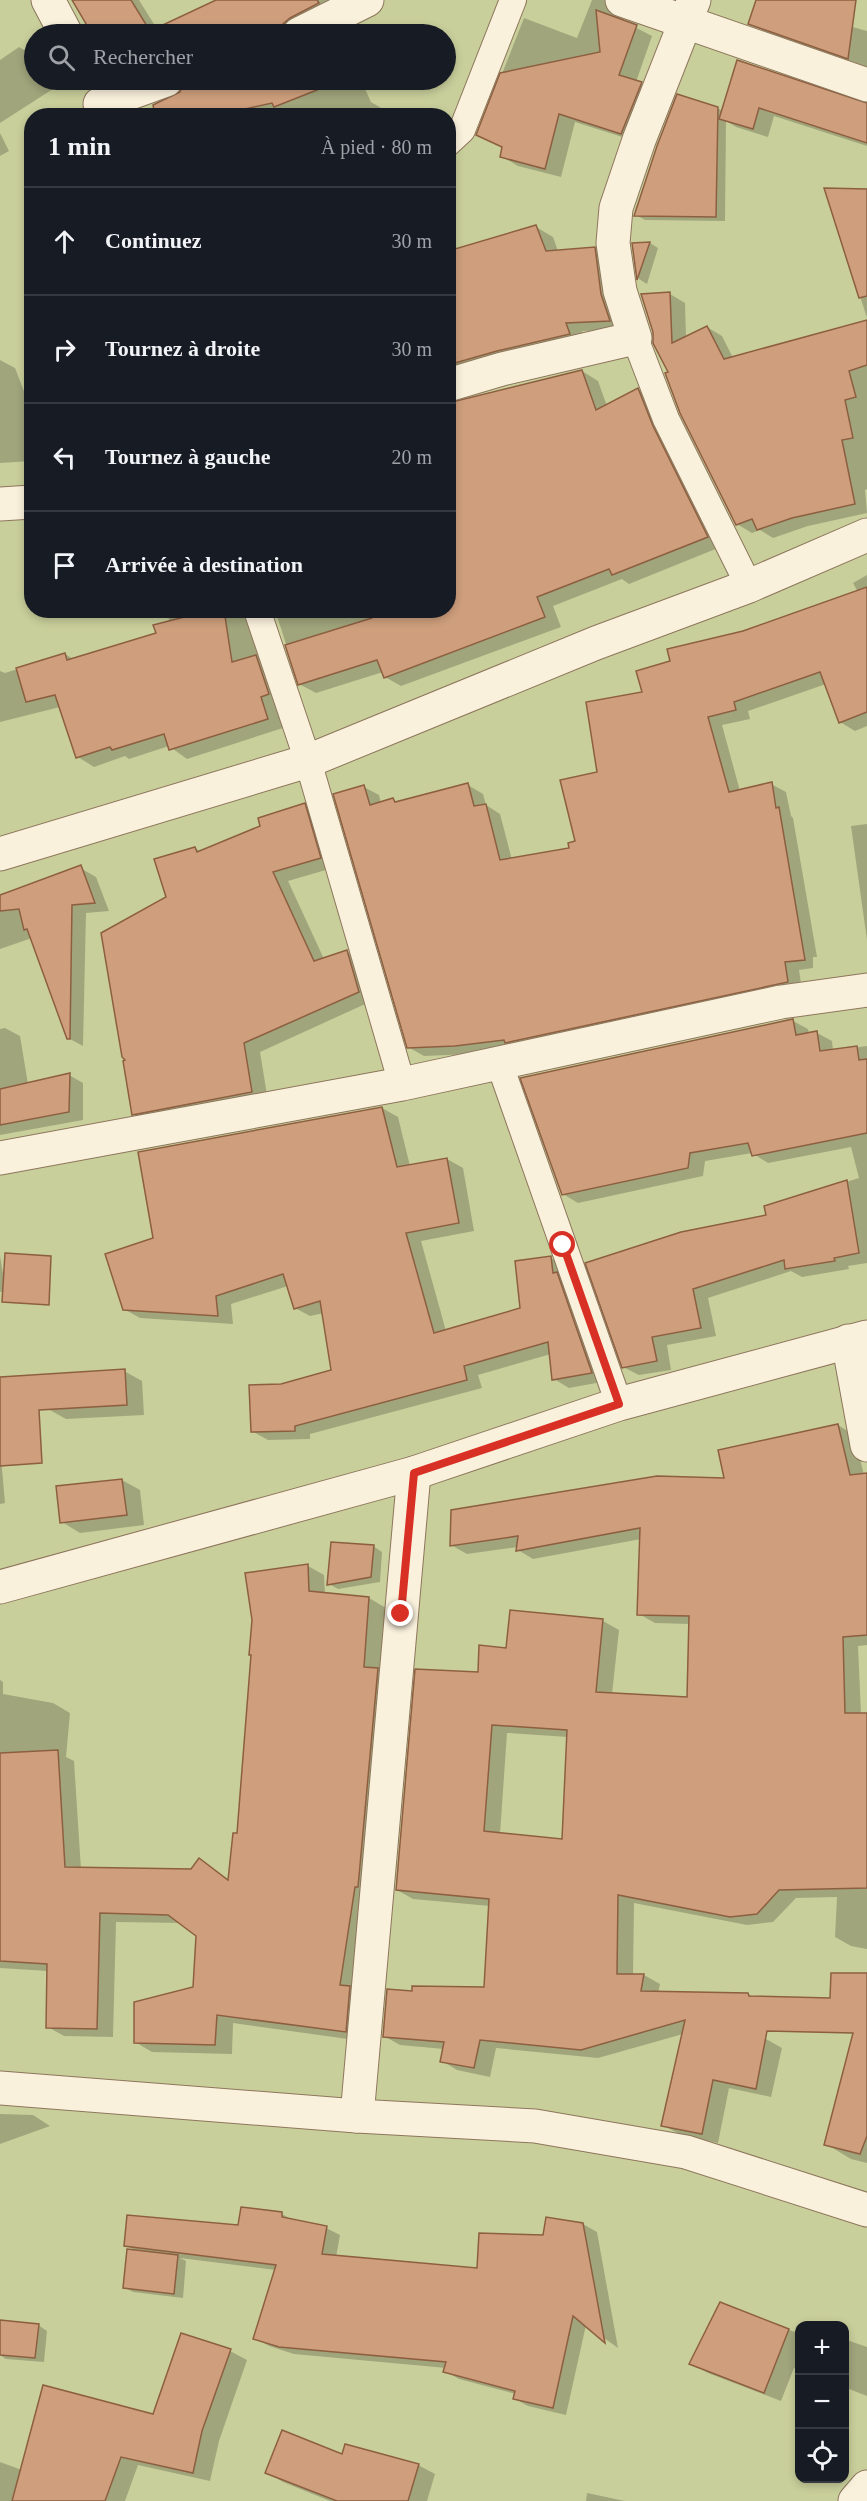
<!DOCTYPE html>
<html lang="fr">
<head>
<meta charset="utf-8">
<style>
  body { margin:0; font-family:"Times New Roman",serif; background:#242831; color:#f1f3f6 }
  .controls { position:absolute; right:18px; bottom:18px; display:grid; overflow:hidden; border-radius:12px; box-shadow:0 3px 9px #0003 }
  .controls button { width:54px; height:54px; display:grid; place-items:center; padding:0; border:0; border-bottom:2px solid #363941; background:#171b24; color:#f1f3f6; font:30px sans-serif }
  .stop { position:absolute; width:18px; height:18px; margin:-14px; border:4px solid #d93025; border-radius:50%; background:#fff }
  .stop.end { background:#d93025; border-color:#fff; box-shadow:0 2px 6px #0008 }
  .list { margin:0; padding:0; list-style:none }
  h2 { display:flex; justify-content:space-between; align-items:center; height:78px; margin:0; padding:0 24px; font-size:26px }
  h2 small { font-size:20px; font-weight:400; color:#9ea1a6 }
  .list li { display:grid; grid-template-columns:39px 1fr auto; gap:18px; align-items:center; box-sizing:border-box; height:108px; padding:0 24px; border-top:2px solid #363941 }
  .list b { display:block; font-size:22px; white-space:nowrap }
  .list em { font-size:20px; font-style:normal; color:#9ea1a6 }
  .icon { flex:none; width:33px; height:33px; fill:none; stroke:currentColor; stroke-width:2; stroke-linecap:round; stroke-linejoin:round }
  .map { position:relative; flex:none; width:867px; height:2501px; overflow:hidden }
  .search { position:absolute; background:#171b24; box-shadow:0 3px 9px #0003; left:24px; top:24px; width:432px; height:66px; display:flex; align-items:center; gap:15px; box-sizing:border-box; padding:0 21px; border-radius:33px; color:#9ea1a6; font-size:22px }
  .panel { position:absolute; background:#171b24; box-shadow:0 3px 9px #0003; left:24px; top:108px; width:432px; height:510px; border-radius:24px }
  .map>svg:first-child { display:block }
  .green { fill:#c9cf9b; fill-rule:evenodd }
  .shadow { fill:#0003; fill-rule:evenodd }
  .building { fill:#cf9f7d; stroke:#8d5f41; stroke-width:1.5; fill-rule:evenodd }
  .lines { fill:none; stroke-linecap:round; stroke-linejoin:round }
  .service-casing { stroke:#8d765c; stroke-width:28 }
  .minor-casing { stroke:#8d765c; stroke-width:35 }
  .service { stroke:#faf1dc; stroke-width:26 }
  .minor { stroke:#faf1dc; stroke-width:33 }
  .route { stroke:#d93025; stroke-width:8 }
</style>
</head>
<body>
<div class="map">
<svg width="867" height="2501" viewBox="0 0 867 2501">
  <rect width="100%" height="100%" fill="#f0e4c8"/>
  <!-- green -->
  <path class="green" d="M0,0H867V2501H0ZM34,34H446V80H34ZM32,116H448V610H32ZM800,2326H844V2478H800Z"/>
  <!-- shadow -->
  <g class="shadow">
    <polygon points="73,0 139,0 157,29 219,0 329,0 334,13 299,34 94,34"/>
    <polygon points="592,0 623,0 620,14 623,21 652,36 636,82 657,93 638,142 575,122 561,177 518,166 501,156 503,148 478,135 524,18 577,38"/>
    <polygon points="757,0 867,31 867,67 766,32 750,23"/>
    <polygon points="19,47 34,56 34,80 51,80 56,87 0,123 0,60"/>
    <polygon points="738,62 867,105 867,146 774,116 768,137 736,127 726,121 725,221 645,220 636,215 717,108 723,111"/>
    <polygon points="185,80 361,80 371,102 388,112 388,116 156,116 181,94 186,84"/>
    <polygon points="0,133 9,151 0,156"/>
    <polygon points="826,190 867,190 867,318"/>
    <polygon points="536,227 553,237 558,251 594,248 611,258 626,330 582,331 586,343 448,386 448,289"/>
    <polygon points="650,243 658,248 647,284 639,279 634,245"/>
    <polygon points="28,257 32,257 32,296 31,294"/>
    <polygon points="670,294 685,303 686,337 707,327 722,336 733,358 867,321 867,489 865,490 867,513 808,526 773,538 760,530 752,533 737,524 670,372"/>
    <polygon points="0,360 15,368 32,412 32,461 0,463"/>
    <polygon points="582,371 598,381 607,406 638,389 654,399 723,546 629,584 622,579 553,606 561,627 401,686 385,677 383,672 316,693 299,684 275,610 448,610"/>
    <polygon points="867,575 867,726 855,731 840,722 826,684 748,711 750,719 722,725 740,791 771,784 786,792 791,816 793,818 817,957 813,957 813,968 799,970 802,990 471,1054 424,1056 408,1047 364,787 379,795 381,804 393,800 398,803 468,785 483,794 486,805 500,814 512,860 571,849 576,842 599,773 644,693 672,662 743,633 858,592 853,583"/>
    <polygon points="165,610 264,610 277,706 283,728 187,759 169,746 129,759 125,756 94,767 78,757 60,707 0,722 0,671 5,673 65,654 73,659 157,634 170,622"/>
    <polygon points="305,805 320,814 336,867 288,881 324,959 347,952 363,961 374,1000 260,1052 268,1101 149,1123 133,1114 128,1061 168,898 195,848 201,852 262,827"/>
    <polygon points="867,824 867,940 851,826"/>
    <polygon points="82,869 96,877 109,911 86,913 83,1046 68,1038 32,938 0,949 0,894"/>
    <polygon points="793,1021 808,1029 809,1034 817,1033 832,1041 833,1051 867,1046 867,1263 848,1266 849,1269 802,1277 791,1271 708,1298 716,1336 667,1345 671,1370 639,1375 623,1367 587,1264 768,1217 766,1207 859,1178 851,1147 768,1163 752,1153 705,1161 703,1176 578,1203 563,1194"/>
    <polygon points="5,1028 20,1036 28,1084 69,1075 83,1083 83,1120 0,1135 0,1029"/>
    <polygon points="382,1108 398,1117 410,1166 447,1159 463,1168 474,1231 421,1241 446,1331 522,1309 551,1258 566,1267 607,1381 569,1388 554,1379 551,1354 478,1375 482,1388 310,1434 310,1439 268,1440 252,1431 281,1385 333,1371 324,1313 310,1316 295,1308 288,1286 231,1304 233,1324 140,1318 124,1309 154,1239"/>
    <polygon points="0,1256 6,1291 0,1292"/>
    <polygon points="124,1371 142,1381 144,1415 66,1419 48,1409"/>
    <path d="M838,1425L854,1435L864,1475H867V1645L858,1646L861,1714H867V1949L851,1946L835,1937L837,1897L796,1898L773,1922L747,1925L634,1903L633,1975H644L660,1984L658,1993L748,1994L764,2003L712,2025L766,2039L782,2048L771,2097L729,2088L718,2143L679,2134L663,2125L683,2034L598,2058L496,2048L490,2077L457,2070L442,2061L444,2049L400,2045L384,2036L414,1993L485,1989L490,1906L413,1899L397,1890L479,1673L508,1649L603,1621L619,1630L612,1694L689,1698L690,1624L655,1623L639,1614L641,1539L533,1559L518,1550V1547L467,1554L451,1545L726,1480ZM507,1733L568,1737L564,1840L500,1834Z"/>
    <polygon points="0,1446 5,1503 0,1504"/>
    <polygon points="122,1480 140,1490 144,1525 80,1533 62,1522"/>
    <polygon points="373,1546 382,1552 380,1582 338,1589 329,1584"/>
    <polygon points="308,1566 324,1575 325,1594 369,1598 386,1608 362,2041 233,2023 232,2054 152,2052 135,2042 195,1989 197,1935 182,1923 116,1922 113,2037 64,2036 48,2027 48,1971 0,1968 0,1680 3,1682 3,1694 53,1703 70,1713 66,1757 74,1761 81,1869 192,1871 200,1860 229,1880"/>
    <polygon points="867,2064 867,2163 851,2159 826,2144"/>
    <polygon points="0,2114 33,2115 50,2126 0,2144"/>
    <polygon points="282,2214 296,2222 326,2228 340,2235 336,2257 478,2270 544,2237 583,2224 597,2232 618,2348 586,2325 566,2415 528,2406 515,2399 516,2394 459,2379 445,2371 446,2368 294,2354 269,2346 255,2338 276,2270 180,2258 186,2261 183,2298 133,2292 124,2287 138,2252 125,2245 240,2227"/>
    <polygon points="721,2304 800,2334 800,2370 794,2368 781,2401 708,2373 691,2363"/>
    <polygon points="0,2322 38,2325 47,2331 44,2362 6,2359 0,2355"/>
    <polygon points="844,2339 867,2347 867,2396 844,2387"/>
    <polygon points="230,2351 247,2360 219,2441 210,2481 138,2465 125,2501 0,2501 0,2462 22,2470 154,2416"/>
    <polygon points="343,2456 418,2465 435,2474 427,2501 330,2501 283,2482 266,2472"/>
    <polygon points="587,2493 625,2501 586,2501"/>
  </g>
  <!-- building -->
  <g class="building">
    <polygon points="72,0 131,0 150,31 216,0 317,0 319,3 290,18 283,24 281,34 92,34"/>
    <polygon points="756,0 856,0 848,59 748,24"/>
    <polygon points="596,10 637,25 619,75 642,82 621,134 559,114 545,169 500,157 502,147 476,135 500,73 600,52"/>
    <polygon points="737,60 867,103 867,143 759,108 753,129 719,119"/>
    <polygon points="184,80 313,80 317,90 274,107 272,103 214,116 155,116 153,105 180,92"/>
    <polygon points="677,94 718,107 716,217 634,216 657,146"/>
    <polygon points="824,188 867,189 867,296 859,298"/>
    <polygon points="536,225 546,251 595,247 601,294 610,321 566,323 570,334 497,351 448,365 448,251"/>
    <polygon points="650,242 637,280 632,243"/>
    <polygon points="670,292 672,343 707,326 724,359 867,320 867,365 849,371 856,397 845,400 853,438 842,440 855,504 792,518 757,530 752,519 736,525 680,413 665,373 668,372 653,343 653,332 641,294"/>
    <polygon points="582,370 596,410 638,388 653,426 708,537 612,575 609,569 537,597 545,617 384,678 377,660 298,685 285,645 372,618 369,610 448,610 448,403"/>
    <polygon points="867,587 867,712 839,723 820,672 734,702 736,710 708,717 729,792 772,782 776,808 779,807 805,960 785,962 788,982 505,1043 504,1040 455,1046 407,1048 333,794 364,785 370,805 393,798 395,802 468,783 474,806 486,804 500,860 569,848 568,843 575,841 560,780 597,772 586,702 642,692 636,671 670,661 667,649 743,631"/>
    <polygon points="212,610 224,610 232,662 256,655 269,694 261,697 268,719 169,750 164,734 112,750 110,747 76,758 55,695 26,702 16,668 65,653 67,660 156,633 153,625"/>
    <polygon points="305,803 321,858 273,872 314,961 347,950 359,992 244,1043 252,1092 132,1115 123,1061 125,1060 122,1057 101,933 166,897 154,859 195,847 197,852 260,826 258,818"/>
    <polygon points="81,865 95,903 72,905 70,1039 67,1039 27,929 24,930 19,909 0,911 0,895"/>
    <polygon points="793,1019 796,1035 817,1031 820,1051 857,1046 859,1060 867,1059 867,1133 752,1156 748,1143 690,1153 688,1168 562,1195 520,1078"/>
    <polygon points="70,1073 69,1112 0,1125 0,1089"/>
    <polygon points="382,1107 397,1167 447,1158 459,1223 406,1233 434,1333 520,1308 515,1261 551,1256 553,1273 557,1272 592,1373 552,1380 548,1342 464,1366 467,1380 295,1426 295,1431 251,1432 249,1385 281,1384 331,1370 320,1301 294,1309 283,1274 216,1296 218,1316 123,1310 105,1254 153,1238 138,1152"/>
    <polygon points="847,1180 859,1253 834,1258 835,1261 785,1269 784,1260 693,1289 701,1328 652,1337 657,1361 622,1368 585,1263 681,1232 766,1215 764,1206"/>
    <polygon points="5,1253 51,1256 49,1305 2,1302"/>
    <polygon points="125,1369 127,1405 39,1410 42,1463 0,1466 0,1377"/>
    <path d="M838,1424L850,1475L867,1473V1635L843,1637L845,1713H867V1888L779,1890L757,1914L730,1917L618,1895L617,1974H644L641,1991L748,1993L749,1996L830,1998L831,1973H867V2136L860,2154L824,2145L853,2033L767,2031L756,2089L713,2080L702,2134L661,2126L685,2020L581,2050L480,2040L474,2068L440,2062L444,2042L383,2037L387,1989L412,1991V1986L484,1987L489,1899L396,1890L415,1669L478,1672L479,1645L506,1648L510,1610L603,1619L596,1692L687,1697L689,1616L637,1615L640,1528L516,1551L518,1536L450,1546L451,1510L657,1476L724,1478L718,1450ZM492,1725L567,1730L562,1839L484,1831Z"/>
    <polygon points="122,1479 127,1515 60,1523 56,1486"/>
    <polygon points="331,1542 374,1545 371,1577 327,1585"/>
    <polygon points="308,1564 309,1591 369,1597 364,1667 378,1668 358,1887 355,1887 340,1985 350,1986 346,2032 217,2015 215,2045 134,2043 134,2002 193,1987 196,1936 168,1915 100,1913 97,2029 46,2028 47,1964 0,1961 0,1753 58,1750 65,1867 191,1869 199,1858 228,1880 233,1833 237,1833 251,1655 249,1655 252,1620 245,1573"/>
    <polygon points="241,2207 282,2212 282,2217 327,2226 322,2254 477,2268 479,2233 543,2235 546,2217 583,2223 605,2343 573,2316 553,2408 513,2399 515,2391 443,2372 446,2362 279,2347 253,2339 276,2265 124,2246 127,2215 238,2225"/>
    <polygon points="127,2249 178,2255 174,2294 123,2288"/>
    <polygon points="720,2302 789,2329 764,2393 689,2364"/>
    <polygon points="0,2320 39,2324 35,2358 0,2355"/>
    <polygon points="181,2333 231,2349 202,2431 193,2473 121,2457 105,2501 12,2501 43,2385 153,2414"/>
    <polygon points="282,2430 342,2454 345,2444 419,2464 408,2501 337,2501 265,2473"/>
  </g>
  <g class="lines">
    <!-- service casing -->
    <g class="service-casing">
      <g id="service">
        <polyline points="448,143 462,130 513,0"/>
        <polyline points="635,338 666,419 749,586"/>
        <polyline points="257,610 308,761 402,1084"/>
        <polyline points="500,1065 619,1404"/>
      </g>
    </g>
    <!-- minor casing -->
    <g class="minor-casing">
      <g id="minor">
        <polyline points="48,0 66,34"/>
        <polyline points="622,0 867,85"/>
        <polyline points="299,34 367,0"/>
        <polyline points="100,104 166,80"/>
        <polyline points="448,385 502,369 635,338 620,291 613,243 616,208 639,140 694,0"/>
        <polyline points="0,504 32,502"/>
        <polyline points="0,854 308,761 596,643 749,586 867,535"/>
        <polyline points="0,1158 402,1084 781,1002 867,990"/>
        <polyline points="848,1341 867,1445"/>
        <polyline points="0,1587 414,1473 619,1404 867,1337"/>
        <polyline points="0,2088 357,2116 535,2126 686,2152 867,2210"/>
        <polyline points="357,2116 414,1473"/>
        <polyline points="855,2501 867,2487"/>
      </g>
    </g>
    <!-- service -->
    <use href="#service" class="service"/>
    <!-- minor -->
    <use href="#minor" class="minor"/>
  </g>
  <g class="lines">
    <!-- route -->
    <polyline class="route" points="401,1614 414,1473 619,1404 563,1245"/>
  </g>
</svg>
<div class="controls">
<button>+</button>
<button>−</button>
<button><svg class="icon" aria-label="locate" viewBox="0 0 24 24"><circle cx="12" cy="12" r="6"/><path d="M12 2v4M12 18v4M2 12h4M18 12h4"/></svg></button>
</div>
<div class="stop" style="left:563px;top:1245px"></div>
<div class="stop end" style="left:401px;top:1614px"></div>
<div class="search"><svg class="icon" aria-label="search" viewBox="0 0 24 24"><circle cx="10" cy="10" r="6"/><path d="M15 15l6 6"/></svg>Rechercher</div>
<section class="panel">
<h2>1 min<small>À pied · 80 m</small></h2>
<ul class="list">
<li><svg class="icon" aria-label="ahead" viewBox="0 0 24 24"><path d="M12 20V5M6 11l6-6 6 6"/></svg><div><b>Continuez</b></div><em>30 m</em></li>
<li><svg class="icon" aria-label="right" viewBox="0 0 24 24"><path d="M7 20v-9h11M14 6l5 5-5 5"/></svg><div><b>Tournez à droite</b></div><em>30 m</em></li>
<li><svg class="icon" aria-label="left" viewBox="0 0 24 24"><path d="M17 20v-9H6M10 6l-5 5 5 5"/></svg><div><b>Tournez à gauche</b></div><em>20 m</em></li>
<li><svg class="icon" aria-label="arrive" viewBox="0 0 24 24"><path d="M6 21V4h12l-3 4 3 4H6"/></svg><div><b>Arrivée à destination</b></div></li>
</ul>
</section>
</div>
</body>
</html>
